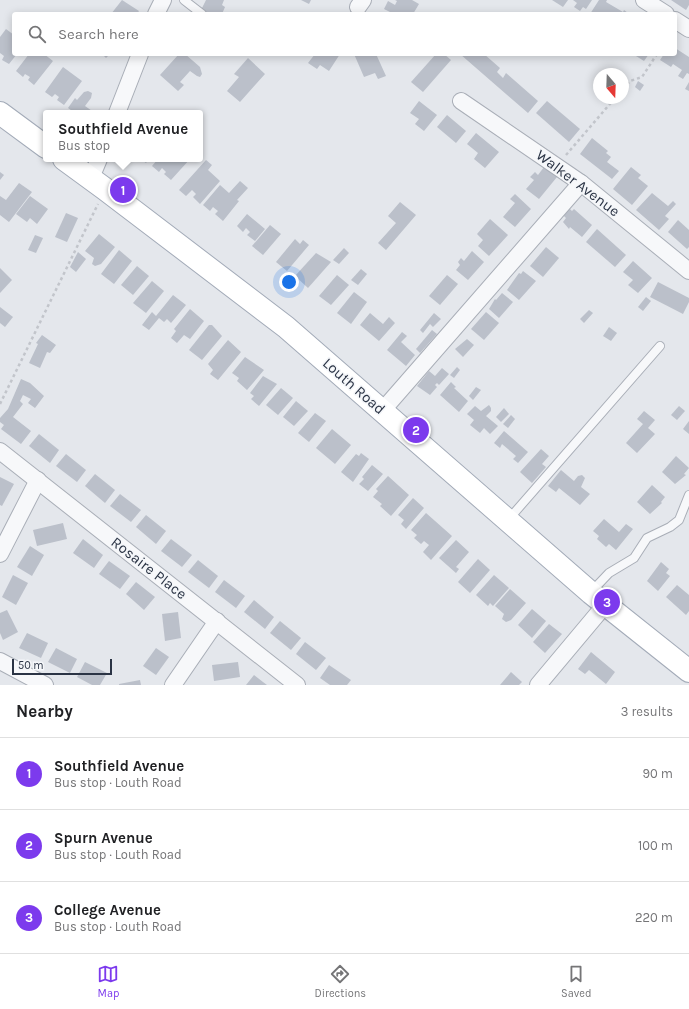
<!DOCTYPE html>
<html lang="en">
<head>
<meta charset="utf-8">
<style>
  body { margin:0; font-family:Karla,sans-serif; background:#f6f6f6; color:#202124 }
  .compass { position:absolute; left:593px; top:68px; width:36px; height:36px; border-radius:50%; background:#fff; box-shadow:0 2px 10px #0003; rotate:161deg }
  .scale { position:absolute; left:12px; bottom:10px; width:100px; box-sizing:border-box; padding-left:4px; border:2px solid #2b3445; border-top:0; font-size:11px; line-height:14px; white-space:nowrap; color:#2b3445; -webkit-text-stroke:3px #f4f6f9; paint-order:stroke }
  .you { position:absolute; left:289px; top:282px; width:14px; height:14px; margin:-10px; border:3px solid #fff; border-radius:50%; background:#1a73e8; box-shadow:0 0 0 6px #1a73e833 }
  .badge { display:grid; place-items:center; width:26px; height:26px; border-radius:50%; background:#7c3aed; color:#fff; font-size:13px; font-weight:700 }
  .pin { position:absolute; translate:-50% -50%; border:2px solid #fff; box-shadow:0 1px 4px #0006 }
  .popup { position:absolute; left:43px; top:110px; width:160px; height:52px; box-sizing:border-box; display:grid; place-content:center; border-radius:4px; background:#fff; filter:drop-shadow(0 1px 3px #0005); font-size:13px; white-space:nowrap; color:#757577 }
  .popup b { font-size:15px; color:#202124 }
  .popup::after { content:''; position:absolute; left:50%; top:100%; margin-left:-8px; border:8px solid transparent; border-top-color:#fff }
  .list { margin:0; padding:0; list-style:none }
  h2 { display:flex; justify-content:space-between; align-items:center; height:52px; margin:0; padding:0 16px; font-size:17px }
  h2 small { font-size:13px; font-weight:400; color:#757577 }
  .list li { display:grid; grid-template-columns:26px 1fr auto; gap:12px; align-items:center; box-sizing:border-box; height:72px; padding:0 16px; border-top:1px solid #e0e0e0 }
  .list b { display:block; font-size:15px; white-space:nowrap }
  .list p { margin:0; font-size:13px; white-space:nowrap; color:#757577 }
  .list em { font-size:13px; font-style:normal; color:#757577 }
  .icon { flex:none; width:22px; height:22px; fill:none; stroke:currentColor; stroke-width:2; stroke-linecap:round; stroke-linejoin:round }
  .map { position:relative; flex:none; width:689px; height:685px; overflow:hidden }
  .search { position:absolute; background:#fff; box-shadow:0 2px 10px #0003; left:12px; right:12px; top:12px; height:44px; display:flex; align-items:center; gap:10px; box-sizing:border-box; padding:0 14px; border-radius:4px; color:#757577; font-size:15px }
  .sheet { height:268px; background:#fff }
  nav { display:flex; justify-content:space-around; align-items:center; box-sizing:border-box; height:56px; border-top:1px solid #e0e0e0; background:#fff; font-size:11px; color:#757577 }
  nav a { display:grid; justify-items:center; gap:2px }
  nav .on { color:#7c3aed }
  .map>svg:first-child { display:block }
  .building { fill:#bbc0ca }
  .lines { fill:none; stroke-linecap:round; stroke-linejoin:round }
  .lane-casing { stroke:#a9aeb7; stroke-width:10 }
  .street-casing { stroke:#a9aeb7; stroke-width:18 }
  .primary-casing { stroke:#a3abb8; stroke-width:24 }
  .path { stroke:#c2c5cb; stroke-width:2.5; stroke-dasharray:3 3; stroke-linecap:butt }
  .lane { stroke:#f7f8fa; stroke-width:8 }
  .street { stroke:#f7f8fa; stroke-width:16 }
  .primary { stroke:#fff; stroke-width:22 }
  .labels { text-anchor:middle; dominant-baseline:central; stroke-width:3; stroke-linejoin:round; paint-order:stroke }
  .street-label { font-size:15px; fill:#2b3445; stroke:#f4f6f9 }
</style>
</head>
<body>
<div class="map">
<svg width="689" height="685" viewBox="0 0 689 685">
  <rect width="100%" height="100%" fill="#e4e7ec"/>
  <!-- building -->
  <g class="building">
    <polygon points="122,0 139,11 137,14 111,14"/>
    <polygon points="206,0 224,0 222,5 225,7 222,14 218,12 218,14 208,14 201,10"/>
    <polygon points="301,0 311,0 309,4"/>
    <polygon points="395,0 412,0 419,4 413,14 394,14 384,9 388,1 395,5 397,1"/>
    <polygon points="552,0 568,0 563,7"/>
    <polygon points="573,0 592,0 586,9 583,7 580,11 574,7 577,3"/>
    <polygon points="599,0 607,0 606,2 623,12 624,10 628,13 590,14"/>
    <polygon points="671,0 689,0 689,5 686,10"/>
    <polygon points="6,29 14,35 14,54 17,54 9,64 2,60 4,56 0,53 0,37"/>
    <polygon points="675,48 689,57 689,74 687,73 683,79 678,76 682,70 673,64 671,67 660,60 664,54 675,54"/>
    <polygon points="29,54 44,54 53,61 34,85 28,80 30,77 25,74 23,77 16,71"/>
    <polygon points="102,54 110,54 106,58"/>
    <polygon points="179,54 185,54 200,67 202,74 200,77 197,76 190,71 180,82 184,85 178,91 160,75"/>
    <polygon points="315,54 340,54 329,71 320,65 317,69 308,63"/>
    <polygon points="354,54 361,54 362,56 376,54 386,76 378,79 375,73 364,77"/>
    <polygon points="436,54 444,54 451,60 423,92 411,82"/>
    <polygon points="460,54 484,54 500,68 497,72 503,78 506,73 538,101 528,113"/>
    <polygon points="637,54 649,54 644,61 636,56"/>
    <polygon points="248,58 265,74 240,102 227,91 239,77 234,74"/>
    <polygon points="63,67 82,81 64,105 57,100 59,97 55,94 52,97 45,92"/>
    <polygon points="638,81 644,85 640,91 635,87"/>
    <polygon points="689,82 689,91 685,89"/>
    <polygon points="88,91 92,93 91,98 85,106 95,113 75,113 68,108 75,98 77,100 84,92"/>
    <polygon points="419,101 437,115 424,131 415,124 419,119 410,113"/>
    <polygon points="547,101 580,129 569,142 536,113"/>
    <polygon points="447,115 466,131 456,143 437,127"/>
    <polygon points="476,133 499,152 485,168 474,159 478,153 467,144"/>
    <polygon points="592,138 608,151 606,153 611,157 607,162 619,171 612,179 580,154"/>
    <polygon points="140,159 149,159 146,163"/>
    <polygon points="158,159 190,159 171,180 164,174 166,172 162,168 159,172 152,166"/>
    <polygon points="206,160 212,165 208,170 220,181 200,204 193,197 196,194 192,190 186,196 179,190"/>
    <polygon points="544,167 557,177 539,199 526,189 534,180 530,177 535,172 538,175"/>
    <polygon points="631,167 641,175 638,178 648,186 632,205 613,189"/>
    <polygon points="0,172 4,175 0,180"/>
    <polygon points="240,181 248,188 237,200 239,201 223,221 215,214 218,211 213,207 210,211 203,205 220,185 229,193"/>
    <polygon points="19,183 32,192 9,222 0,215 0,196 6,200"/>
    <polygon points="652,193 668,206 673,201 676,204 665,216 669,219 659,230 636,210"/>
    <polygon points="515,194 531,209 515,227 503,217 515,203 510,199"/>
    <polygon points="30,196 48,209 37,224 30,218 27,222 16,214"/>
    <polygon points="400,202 416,215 386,250 378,243 396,223 388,216"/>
    <polygon points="569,208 572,211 574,209 592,225 582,237 570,227 569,229 563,222 566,218 563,215"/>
    <polygon points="66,213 78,218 67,242 55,237"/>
    <polygon points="247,214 265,229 255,241 247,235 250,232 246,228 243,232 237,226"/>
    <polygon points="490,219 508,235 489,256 478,246 483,240 477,234"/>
    <polygon points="678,220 689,230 689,247 687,249 668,232"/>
    <polygon points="270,225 281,234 263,255 252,246"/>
    <polygon points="597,229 626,255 615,267 586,242"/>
    <polygon points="99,234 115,247 101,264 95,266 92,264 94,258 85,251"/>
    <polygon points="35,235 43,238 36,253 28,250"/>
    <polygon points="295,239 300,244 303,240 309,245 287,271 276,262"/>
    <polygon points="546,247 559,258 543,277 530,266"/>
    <polygon points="344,248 349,253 339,264 333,260"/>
    <polygon points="119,250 132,261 114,284 101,274"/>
    <polygon points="472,251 484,262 468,280 456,270 460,265 458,262 461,258 464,261"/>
    <polygon points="78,252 86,259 76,272 70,267"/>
    <polygon points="316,253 331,262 308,288 295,276"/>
    <polygon points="633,261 652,278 638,293 628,285 633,280 623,272"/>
    <polygon points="137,266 149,276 133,295 121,285"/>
    <polygon points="0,268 12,280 0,293"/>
    <polygon points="361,269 367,274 358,285 351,280"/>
    <polygon points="523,271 536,281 519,300 507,290 519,273 521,274"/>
    <polygon points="337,275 349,285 331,305 319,296"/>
    <polygon points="447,275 458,284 440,305 429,296"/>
    <polygon points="152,281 164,291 146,313 133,303"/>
    <polygon points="658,282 689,298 689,302 683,314 650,297"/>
    <polygon points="354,292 367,302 351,324 337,313"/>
    <polygon points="502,293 513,302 499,318 489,309 495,299 496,300"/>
    <polygon points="173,295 186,305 171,323 167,319 164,322 159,318 149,330 142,325 152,312 156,316"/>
    <polygon points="646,297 651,301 643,311 638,307"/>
    <polygon points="0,307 13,317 5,327 0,323"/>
    <polygon points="190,309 204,321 190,339 184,335 177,343 171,338 176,331 174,329"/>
    <polygon points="589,310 593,313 584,323 580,319"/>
    <polygon points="486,312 499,323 484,340 471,329"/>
    <polygon points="370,313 383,324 389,317 395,323 379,341 360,325"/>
    <polygon points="434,313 441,319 433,327 430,324 423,333 420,330"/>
    <polygon points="209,325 212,325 222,336 202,360 189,350"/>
    <polygon points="609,327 617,333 611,341 603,336"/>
    <polygon points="432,330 437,334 420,353 416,349"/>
    <polygon points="402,332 407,336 401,342 415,355 406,366 387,350"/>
    <polygon points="42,335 56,345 50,353 47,352 40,368 29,363 38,344 36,343"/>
    <polygon points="467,339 474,345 463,357 455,349"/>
    <polygon points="228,340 241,352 218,380 210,374 213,370 208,364"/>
    <polygon points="245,357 264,370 247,390 237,381 239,378 232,373"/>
    <polygon points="457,367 460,370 454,378 450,375"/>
    <polygon points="442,368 449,374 439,385 437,383 435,385 437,387 430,395 417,386 429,371 435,376"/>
    <polygon points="263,376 277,384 259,406 251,399 254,396 250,393"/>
    <polygon points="21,379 30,383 44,396 35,408 28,403 31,399 23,395 20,401 23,404 13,417 31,431 21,444 1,429 4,425 0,422 0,418 8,409"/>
    <polygon points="451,382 456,387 454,388 468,401 459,412 440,395"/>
    <polygon points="476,387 481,390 473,400 469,396"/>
    <polygon points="281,388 293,398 278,415 266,405"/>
    <polygon points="296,401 308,411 294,426 283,417"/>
    <polygon points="489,405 491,408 491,411 486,416 498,426 490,434 484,428 480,433 470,425 474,420 467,414 475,406 481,411"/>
    <polygon points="679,406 685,411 677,420 671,415"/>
    <polygon points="504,408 509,414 501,422 496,417"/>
    <polygon points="644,411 655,420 648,428 655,434 637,453 626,443 643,424 637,419"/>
    <polygon points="315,413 326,421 309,442 298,433"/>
    <polygon points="511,415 515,419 508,428 503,424"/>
    <polygon points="689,421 689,434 683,429"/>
    <polygon points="332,429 351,445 335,464 316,448"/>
    <polygon points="504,431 528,452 518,463 513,459 516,456 502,444 500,448 494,443"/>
    <polygon points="39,434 59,450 50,463 29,446"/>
    <polygon points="541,449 549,456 542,464 546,467 532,483 520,472"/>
    <polygon points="361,453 369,459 353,482 341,472 356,454 359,456"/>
    <polygon points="66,454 86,470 77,482 56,466"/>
    <polygon points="676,456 689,468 684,474 686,475 675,484 662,472"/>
    <polygon points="372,465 383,474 368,491 359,484 364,479 362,477"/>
    <polygon points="561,470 574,481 578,476 582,475 585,478 581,487 590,494 580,505 559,488 556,492 548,486"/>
    <polygon points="95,474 115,490 105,503 85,486"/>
    <polygon points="388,476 409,495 391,516 380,506 382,504 373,497 378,491 376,489"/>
    <polygon points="0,477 14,484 2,506 0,505"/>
    <polygon points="652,485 665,497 661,502 662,503 650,514 637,502"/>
    <polygon points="120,494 141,510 131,522 110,506"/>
    <polygon points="413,498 424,508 406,529 401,524 404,520 398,515"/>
    <polygon points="426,513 452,536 431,560 423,552 429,545 424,541 421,544 414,538 417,535 411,530"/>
    <polygon points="146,515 166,531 156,544 136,527"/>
    <polygon points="604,519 619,532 626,524 633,529 616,550 609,544 606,547 597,539 599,536 593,531"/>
    <polygon points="63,523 67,539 37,546 33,530"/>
    <polygon points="83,539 103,555 94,568 73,553"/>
    <polygon points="171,539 192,555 182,567 161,551"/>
    <polygon points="456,540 469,552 456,567 459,569 456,573 439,558"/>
    <polygon points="30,546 44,555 32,576 17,567"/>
    <polygon points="478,559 490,570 470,593 458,582"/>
    <polygon points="198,560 218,576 209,588 188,572"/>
    <polygon points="109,561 130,576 120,589 99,574"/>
    <polygon points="661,562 669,569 666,573 670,576 658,591 647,581"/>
    <polygon points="13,575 28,583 16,605 2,597"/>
    <polygon points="494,575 509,588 493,606 490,603 488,606 476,595"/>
    <polygon points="224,580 245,596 236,608 215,592"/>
    <polygon points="136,582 155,597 144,610 126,594"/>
    <polygon points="677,585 689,595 689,611 686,615 666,597"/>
    <polygon points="510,589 526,603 511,620 506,622 502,619 504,614 495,606"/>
    <polygon points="254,600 274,617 265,629 244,612"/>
    <polygon points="532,609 546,621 532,638 518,625"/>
    <polygon points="7,610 18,632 3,640 0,633 0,613"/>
    <polygon points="178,612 181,638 165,641 162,614"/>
    <polygon points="280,621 301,638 291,650 270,633"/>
    <polygon points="549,624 562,634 545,653 533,642"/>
    <polygon points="27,633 48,643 41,658 19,648"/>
    <polygon points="305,642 326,658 316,670 296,654"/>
    <polygon points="56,648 77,659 70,673 48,662"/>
    <polygon points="156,648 169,657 156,675 143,666"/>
    <polygon points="591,652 615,672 606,684 589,670 585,674 578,669"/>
    <polygon points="85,662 107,673 100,685 92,685 77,677"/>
    <polygon points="238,662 240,677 214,681 212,665"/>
    <polygon points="329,665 351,680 347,685 330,685 320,678"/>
    <polygon points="511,672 522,682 519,685 500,685"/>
    <polygon points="254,675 263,682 267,685 246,685"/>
    <polygon points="140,680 141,685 119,685 119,684"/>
  </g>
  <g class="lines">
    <!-- lane casing -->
    <g class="lane-casing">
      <g id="lane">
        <polyline points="184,0 202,14"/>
        <polyline points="508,520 660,346"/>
        <polyline points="591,592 609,573 634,558 647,538 670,527 679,520 689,495"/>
      </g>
    </g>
    <!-- street casing -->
    <g class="street-casing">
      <g id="street">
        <polyline points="644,0 666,14"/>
        <polyline points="358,7 363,0"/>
        <polyline points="156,14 163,0"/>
        <polyline points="675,20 689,29"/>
        <polyline points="461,101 581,183 689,271"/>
        <polyline points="117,113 140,54"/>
        <polyline points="91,178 99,159"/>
        <polyline points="382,411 581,183"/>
        <polyline points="0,451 297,685"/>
        <polyline points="0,554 38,480"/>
        <polyline points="0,661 45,685"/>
        <polyline points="173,685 217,621"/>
        <polyline points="538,685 605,605"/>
      </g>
    </g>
    <!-- primary casing -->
    <g class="primary-casing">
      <g id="primary">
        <polyline points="0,113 46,147"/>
        <polyline points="64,159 105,189 286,327 591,593 689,671"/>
      </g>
    </g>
    <!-- path -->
    <g class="path">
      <polyline points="623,89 630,81 642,77 657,54"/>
      <polyline points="566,155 615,98"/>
      <polyline points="0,404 98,204"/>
    </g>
    <!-- lane -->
    <use href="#lane" class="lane"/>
    <!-- street -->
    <use href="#street" class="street"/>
    <!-- primary -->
    <use href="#primary" class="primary"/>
  </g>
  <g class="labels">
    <!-- street labels -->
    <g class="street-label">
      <text transform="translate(578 183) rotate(37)">Walker Avenue</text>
      <text transform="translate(354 386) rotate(41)">Louth Road</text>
      <text transform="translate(149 568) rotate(38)">Rosaire Place</text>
    </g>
  </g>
</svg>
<svg class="compass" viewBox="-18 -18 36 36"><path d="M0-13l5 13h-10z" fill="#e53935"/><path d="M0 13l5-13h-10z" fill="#757577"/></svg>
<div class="scale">50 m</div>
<div class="you"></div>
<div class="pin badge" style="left:123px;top:190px">1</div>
<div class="popup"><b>Southfield Avenue</b>Bus stop</div>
<div class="pin badge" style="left:416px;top:430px">2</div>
<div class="pin badge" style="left:607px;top:602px">3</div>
<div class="search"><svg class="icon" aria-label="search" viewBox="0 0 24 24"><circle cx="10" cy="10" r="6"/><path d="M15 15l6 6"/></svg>Search here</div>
</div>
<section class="sheet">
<h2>Nearby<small>3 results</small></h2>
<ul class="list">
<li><span class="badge">1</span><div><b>Southfield Avenue</b><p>Bus stop · Louth Road</p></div><em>90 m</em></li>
<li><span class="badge">2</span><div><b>Spurn Avenue</b><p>Bus stop · Louth Road</p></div><em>100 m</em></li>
<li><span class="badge">3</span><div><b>College Avenue</b><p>Bus stop · Louth Road</p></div><em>220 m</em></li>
</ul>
</section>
<nav>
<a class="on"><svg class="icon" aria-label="map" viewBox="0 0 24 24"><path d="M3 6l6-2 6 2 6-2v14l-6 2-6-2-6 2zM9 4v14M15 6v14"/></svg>Map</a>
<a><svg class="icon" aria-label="directions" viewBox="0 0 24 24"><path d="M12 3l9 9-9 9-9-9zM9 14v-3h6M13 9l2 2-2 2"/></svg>Directions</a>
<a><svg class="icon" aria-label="saved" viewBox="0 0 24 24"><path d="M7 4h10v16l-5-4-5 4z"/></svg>Saved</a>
</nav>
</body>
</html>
